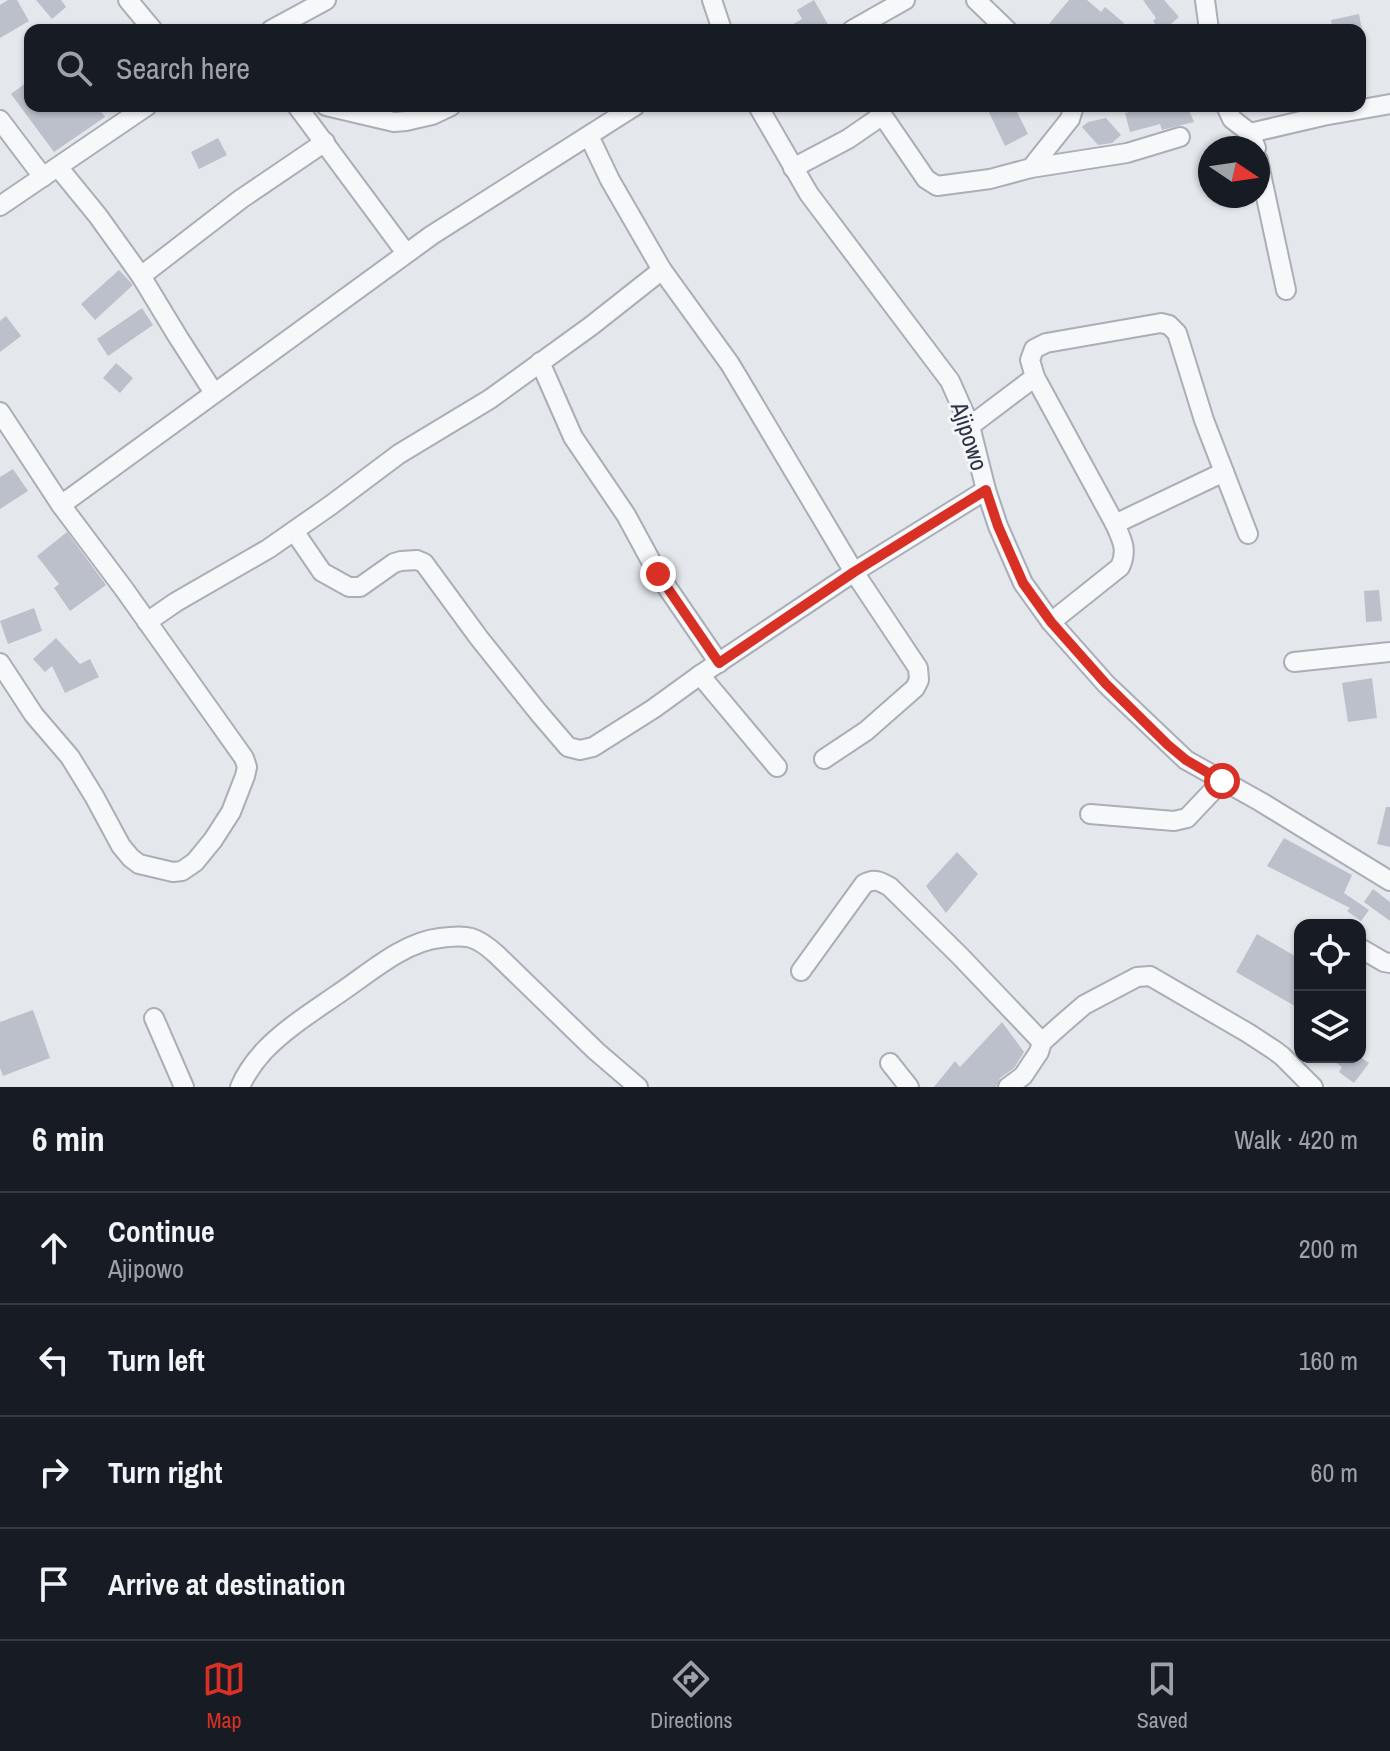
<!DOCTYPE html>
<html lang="en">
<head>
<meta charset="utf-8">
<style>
  body { margin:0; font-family:"Archivo Narrow",sans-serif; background:#242831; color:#f1f3f6 }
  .controls { position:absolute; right:24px; bottom:24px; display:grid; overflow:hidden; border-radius:16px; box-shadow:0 2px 6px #0004 }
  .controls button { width:72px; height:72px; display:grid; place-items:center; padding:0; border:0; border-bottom:2px solid #363941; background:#171b24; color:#f1f3f6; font:40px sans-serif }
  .compass { position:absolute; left:1198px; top:136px; width:72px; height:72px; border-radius:50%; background:#171b24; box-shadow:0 2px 6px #0004; rotate:103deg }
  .stop { position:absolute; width:24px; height:24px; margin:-18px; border:6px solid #d93025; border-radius:50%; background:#fff }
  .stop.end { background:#d93025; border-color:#fff; box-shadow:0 2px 8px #0008 }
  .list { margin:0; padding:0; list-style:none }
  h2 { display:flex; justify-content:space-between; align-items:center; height:104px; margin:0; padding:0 32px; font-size:34px }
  h2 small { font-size:26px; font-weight:400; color:#9ea1a6 }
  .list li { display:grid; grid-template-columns:52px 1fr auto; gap:24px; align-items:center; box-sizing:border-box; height:112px; padding:0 32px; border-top:2px solid #363941 }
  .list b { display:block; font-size:30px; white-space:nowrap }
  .list p { margin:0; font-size:26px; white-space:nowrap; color:#9ea1a6 }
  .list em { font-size:26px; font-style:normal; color:#9ea1a6 }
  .icon { flex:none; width:44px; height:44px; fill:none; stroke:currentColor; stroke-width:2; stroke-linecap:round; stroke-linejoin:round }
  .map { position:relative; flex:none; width:1390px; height:1087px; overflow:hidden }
  .search { position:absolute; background:#171b24; box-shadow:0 2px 6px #0004; left:24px; right:24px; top:24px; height:88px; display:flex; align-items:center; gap:20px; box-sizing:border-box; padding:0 28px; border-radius:16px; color:#9ea1a6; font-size:30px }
  .sheet { height:552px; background:#171b24 }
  nav { display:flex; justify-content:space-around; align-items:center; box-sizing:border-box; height:112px; border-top:2px solid #363941; background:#171b24; font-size:22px; color:#9ea1a6 }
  nav a { display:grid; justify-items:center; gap:4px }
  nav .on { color:#d93025 }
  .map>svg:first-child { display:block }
  .building { fill:#bbc0ca }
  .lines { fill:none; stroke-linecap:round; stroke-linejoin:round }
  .minor-casing { stroke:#a9aeb7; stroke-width:22 }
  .minor { stroke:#f7f8fa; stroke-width:18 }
  .route { stroke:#d93025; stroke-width:10 }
  .labels { text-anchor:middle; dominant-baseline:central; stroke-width:6; stroke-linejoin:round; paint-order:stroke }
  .street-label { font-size:24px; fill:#2b3445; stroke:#f4f6f9 }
</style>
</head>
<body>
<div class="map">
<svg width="1390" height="1087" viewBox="0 0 1390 1087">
  <rect width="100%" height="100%" fill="#e4e7ec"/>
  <!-- building -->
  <g class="building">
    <polygon points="8,0 17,0 29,21 0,38 0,5"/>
    <polygon points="36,0 61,0 66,7 52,19"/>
    <polygon points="814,0 831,30 783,30 802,19 797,10"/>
    <polygon points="1069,0 1087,0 1101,12 1105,7 1124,23 1118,30 1044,30"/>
    <polygon points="1143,0 1164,0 1179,17 1164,30 1160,30 1153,21 1156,18"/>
    <polygon points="1359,14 1362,30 1333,30 1331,20"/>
    <polygon points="30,80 30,106 97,106 105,117 54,152 11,94"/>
    <polygon points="986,106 1014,106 1028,134 1005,146"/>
    <polygon points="1151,106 1187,106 1194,122 1162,130 1160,124 1130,132 1125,113"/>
    <polygon points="1106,118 1121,135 1112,143 1098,145 1082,127 1088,122"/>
    <polygon points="218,138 227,155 199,169 191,152"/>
    <polygon points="119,270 133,285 95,320 81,304"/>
    <polygon points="142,308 153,325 108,356 97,339"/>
    <polygon points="6,316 21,336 0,352 0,321"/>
    <polygon points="116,363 133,378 120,393 103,378"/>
    <polygon points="13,469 28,491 0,509 0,477"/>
    <polygon points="67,532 106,585 70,611 54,588 59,584 37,556"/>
    <polygon points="1379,590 1382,621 1366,622 1364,591"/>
    <polygon points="34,608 42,631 8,644 0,621"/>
    <polygon points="56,638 80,664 90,659 99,677 65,693 52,666 45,672 33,659"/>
    <polygon points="1372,678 1377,718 1348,722 1342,683"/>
    <polygon points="1386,807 1390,807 1390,847 1377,844"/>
    <polygon points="1284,838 1352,875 1344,893 1369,910 1361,921 1347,911 1350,908 1267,866"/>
    <polygon points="957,852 978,874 946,913 926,886"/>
    <polygon points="1373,889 1390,902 1390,921 1364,902"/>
    <polygon points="1257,934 1300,959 1300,1009 1236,972"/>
    <polygon points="33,1010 50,1058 3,1076 0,1068 0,1022"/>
    <polygon points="1002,1022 1024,1052 1014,1068 1000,1078 996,1087 934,1087 955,1061 960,1067"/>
    <polygon points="1329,1057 1360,1057 1369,1063 1354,1083 1339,1072 1342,1067"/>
  </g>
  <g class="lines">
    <!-- minor casing -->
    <g class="minor-casing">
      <g id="minor">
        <polyline points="128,0 153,30"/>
        <polyline points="712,0 722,30"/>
        <polyline points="976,0 1007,30"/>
        <polyline points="1205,0 1209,30"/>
        <polyline points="271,30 326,0"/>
        <polyline points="852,30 905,0"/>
        <polyline points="297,106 406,253"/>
        <polyline points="326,106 394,122 406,121 432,115 451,106"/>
        <polyline points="758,106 809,194 950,381 970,426 986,490 998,526 1023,583 1051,622 1106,684 1186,760 1261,802 1390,881"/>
        <polyline points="1226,106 1232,119 1250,133"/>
        <polyline points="0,120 43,177"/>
        <polyline points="589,136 610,180 662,270 730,364 854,572 918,668 919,680 915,688 866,731 824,759"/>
        <polyline points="1256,148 1250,133 1323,116 1390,104"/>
        <polyline points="1258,160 1286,290"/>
        <polyline points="58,167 98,216 141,276 178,337 214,393"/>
        <polyline points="793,168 848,139 877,119 885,119 926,179 937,186 990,179 1031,168 1070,119 1074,106"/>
        <polyline points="1031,168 1127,153 1180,137"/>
        <polyline points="0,206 147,106"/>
        <polyline points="141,276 241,199 325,142"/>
        <polyline points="540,362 573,437 626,515 658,574 719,663"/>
        <polyline points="0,412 61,505 124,589 244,758 247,767 245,776 231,812 213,840 195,862 182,871 173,872 139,864 131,858 121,846 94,796 70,757 34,715 0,663"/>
        <polyline points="970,426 1035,377"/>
        <polyline points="61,505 432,235 635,106"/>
        <polyline points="1115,524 1035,377 1030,360 1034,349 1046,343 1161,323 1169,325 1177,333 1204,420 1248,534"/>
        <polyline points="294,531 322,572 349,587 360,587 394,563 401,561 417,560 424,563 479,638 538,712 568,747 580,750 593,747 653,709 700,675 854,572 986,490"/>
        <polyline points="147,622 176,602 268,549 331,505 399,454 490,399 591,326 662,270"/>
        <path d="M1051,622L1120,567C1128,550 1122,540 1115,524L1224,472"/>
        <polyline points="1294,662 1390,652"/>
        <polyline points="700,675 777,767"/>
        <polyline points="1090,814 1174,821 1187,818 1222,781"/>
        <polyline points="1360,948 1384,962 1390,963"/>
        <path d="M801,971L864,884C874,878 880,881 890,887L960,956L1042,1042"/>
        <polyline points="154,1018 184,1087"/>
        <polyline points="890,1063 909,1087"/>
        <path d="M240,1087C246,1073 254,1062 264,1051C285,1029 312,1012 338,994C368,974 403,942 440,938C467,934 476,936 496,954L596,1051L638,1087"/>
        <polyline points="1008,1087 1023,1076 1039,1052 1042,1042 1061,1025 1084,1005 1137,977 1150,976 1248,1033 1274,1050 1282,1056 1313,1087"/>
      </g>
    </g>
    <!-- minor -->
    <use href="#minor" class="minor"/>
  </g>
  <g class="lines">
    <!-- route -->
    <polyline class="route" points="658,574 719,663 854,572 986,490 998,526 1023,583 1051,622 1106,684 1168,745 1186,760 1222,781"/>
  </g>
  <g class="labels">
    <!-- street labels -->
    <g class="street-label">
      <text transform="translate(970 436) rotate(72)">Ajipowo</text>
    </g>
  </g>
</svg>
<div class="controls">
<button><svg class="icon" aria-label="locate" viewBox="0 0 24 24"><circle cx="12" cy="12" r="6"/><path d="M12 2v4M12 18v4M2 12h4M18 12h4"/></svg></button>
<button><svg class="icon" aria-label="layers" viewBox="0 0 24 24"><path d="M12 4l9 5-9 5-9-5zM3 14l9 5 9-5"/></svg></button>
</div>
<svg class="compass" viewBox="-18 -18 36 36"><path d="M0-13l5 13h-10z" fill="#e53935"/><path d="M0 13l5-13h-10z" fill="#9ea1a6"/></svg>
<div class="stop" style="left:1222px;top:781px"></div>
<div class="stop end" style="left:658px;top:574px"></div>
<div class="search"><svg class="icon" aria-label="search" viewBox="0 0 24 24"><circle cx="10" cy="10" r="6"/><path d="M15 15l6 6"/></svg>Search here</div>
</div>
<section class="sheet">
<h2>6 min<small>Walk · 420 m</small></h2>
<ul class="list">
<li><svg class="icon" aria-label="ahead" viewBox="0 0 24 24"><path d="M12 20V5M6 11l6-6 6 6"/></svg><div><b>Continue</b><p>Ajipowo</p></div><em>200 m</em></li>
<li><svg class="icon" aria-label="left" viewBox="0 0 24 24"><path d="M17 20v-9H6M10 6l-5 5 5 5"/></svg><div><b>Turn left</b></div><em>160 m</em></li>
<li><svg class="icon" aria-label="right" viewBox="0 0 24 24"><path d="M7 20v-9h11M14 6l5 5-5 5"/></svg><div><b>Turn right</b></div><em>60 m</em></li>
<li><svg class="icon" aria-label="arrive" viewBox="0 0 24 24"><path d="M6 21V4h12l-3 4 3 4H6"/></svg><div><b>Arrive at destination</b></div></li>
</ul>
</section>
<nav>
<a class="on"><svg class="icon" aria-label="map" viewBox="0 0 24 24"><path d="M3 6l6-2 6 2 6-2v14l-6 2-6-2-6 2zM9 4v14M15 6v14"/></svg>Map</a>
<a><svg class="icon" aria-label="directions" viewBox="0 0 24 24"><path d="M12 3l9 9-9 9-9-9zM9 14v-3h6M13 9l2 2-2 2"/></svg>Directions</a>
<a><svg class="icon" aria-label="saved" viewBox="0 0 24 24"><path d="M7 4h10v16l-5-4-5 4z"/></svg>Saved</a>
</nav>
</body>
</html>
